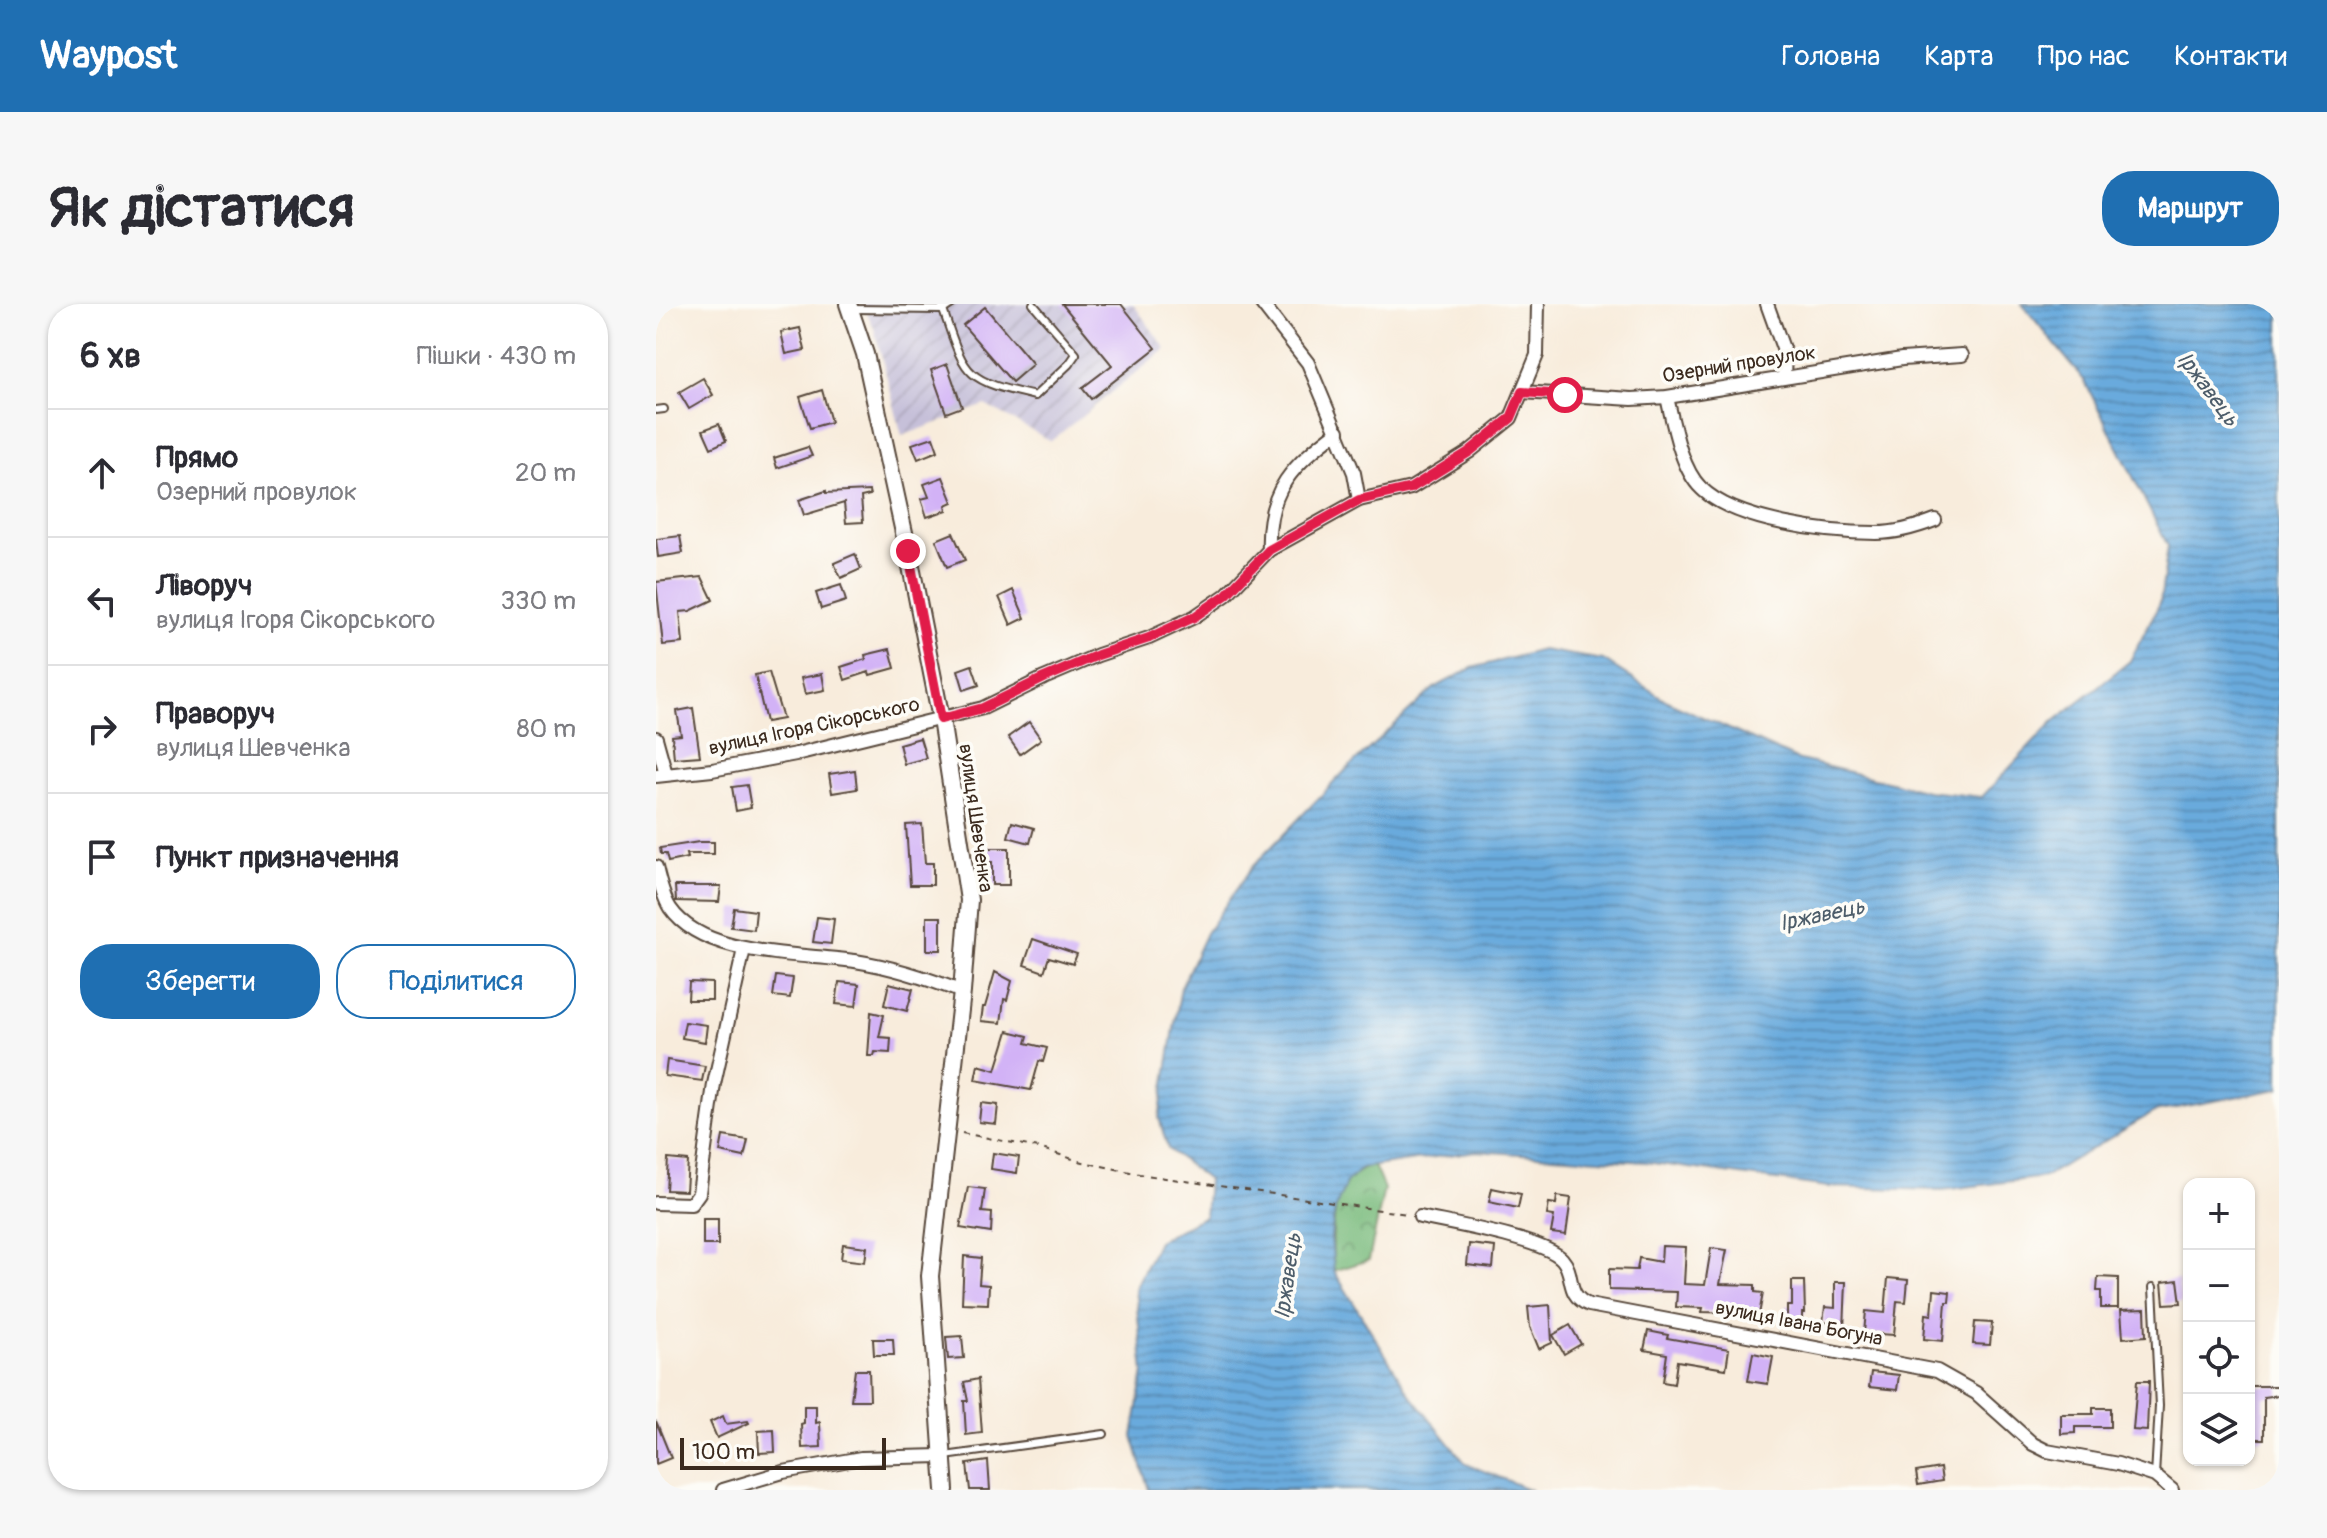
<!DOCTYPE html>
<html lang="uk">
<head>
<meta charset="utf-8">
<style>
  body { margin:0; font-family:Pangolin,sans-serif; background:#f7f7f7; color:#2b2b33 }
  .controls { position:absolute; right:24px; bottom:24px; display:grid; overflow:hidden; border-radius:16px; box-shadow:0 2px 6px #0004 }
  .controls button { width:72px; height:72px; display:grid; place-items:center; padding:0; border:0; border-bottom:2px solid #e1e1e2; background:#fff; color:#2b2b33; font:40px sans-serif }
  .scale { position:absolute; left:24px; bottom:20px; width:206px; box-sizing:border-box; padding-left:8px; border:4px solid #3b2a1e; border-top:0; font-size:22px; line-height:28px; white-space:nowrap; color:#3b2a1e; -webkit-text-stroke:6px #fdfcf7; paint-order:stroke }
  .stop { position:absolute; width:24px; height:24px; margin:-18px; border:6px solid #e11d48; border-radius:50%; background:#fff }
  .stop.end { background:#e11d48; border-color:#fff; box-shadow:0 2px 8px #0008 }
  .list { margin:0; padding:0; list-style:none }
  h2 { display:flex; justify-content:space-between; align-items:center; height:104px; margin:0; padding:0 32px; font-size:34px }
  h2 small { font-size:26px; font-weight:400; color:#7c7c81 }
  .list li { display:grid; grid-template-columns:52px 1fr auto; gap:24px; align-items:center; box-sizing:border-box; height:128px; padding:0 32px; border-top:2px solid #e1e1e2 }
  .list b { display:block; font-size:30px; white-space:nowrap }
  .list p { margin:0; font-size:26px; white-space:nowrap; color:#7c7c81 }
  .list em { font-size:26px; font-style:normal; color:#7c7c81 }
  .actions { display:flex; gap:16px; padding:24px 32px }
  .actions a { flex:1; padding:18px 0; border:2px solid #1f6fb2; border-radius:32px; text-align:center; font-size:28px; color:#1f6fb2 }
  .actions .main { background:#1f6fb2; color:#fff }
  .icon { flex:none; width:44px; height:44px; fill:none; stroke:currentColor; stroke-width:2; stroke-linecap:round; stroke-linejoin:round }
  .map { position:relative; flex:none; width:1623px; height:1186px; overflow:hidden; border-radius:32px }
  header { display:flex; align-items:center; gap:48px; box-sizing:border-box; height:112px; padding:0 40px; background:#1f6fb2; color:#fff }
  header strong { font-size:38px }
  nav { display:flex; gap:44px; margin-inline-start:auto; font-size:28px }
  .intro { display:flex; align-items:center; justify-content:space-between; box-sizing:border-box; height:192px; padding:0 48px }
  h1 { margin:0; font-size:56px }
  .button { padding:20px 36px; border-radius:32px; background:#1f6fb2; color:#fff; font-size:28px; font-weight:700 }
  main { display:flex; gap:48px; padding:0 48px }
  aside { flex:1; background:#fff; border-radius:32px; box-shadow:0 2px 6px #0004 }
  .map>svg:first-child { display:block }
  .industrial { fill:url(#industrial-furrows) }
  .forest { fill:url(#forest-crowns); stroke:#5a724e; stroke-width:2 }
  .water { fill:url(#water-rules); stroke:#526a7e; stroke-width:2 }
  .building { fill:#d2b2f6 }
  .lines { fill:none; stroke-linecap:round; stroke-linejoin:round }
  .service-casing { stroke:#57473a; stroke-width:10 }
  .minor-casing { stroke:#57473a; stroke-width:16 }
  .tertiary-casing { stroke:#57473a; stroke-width:20 }
  .path { stroke:#57473a; stroke-width:2; stroke-dasharray:6 6; stroke-linecap:butt }
  .service { stroke:#fff; stroke-width:6 }
  .minor { stroke:#fff; stroke-width:12 }
  .tertiary { stroke:#fff; stroke-width:16 }
  .route { stroke:#e11d48; stroke-width:10 }
  .labels { text-anchor:middle; dominant-baseline:central; stroke-width:7; stroke-linejoin:round; paint-order:stroke }
  .street-label { font-size:20px; fill:#3b2a1e; stroke:#fdfcf7 }
  .water-label { font-size:22px; font-style:italic; fill:#4d5d6a; stroke:#fdfcf7 }
</style>
</head>
<body>
<header>
<strong>Waypost</strong>
<nav><a>Головна</a><a>Карта</a><a>Про нас</a><a>Контакти</a></nav>
</header>
<div class="intro"><h1>Як дістатися</h1><a class="button">Маршрут</a></div>
<main>
<aside>
<h2>6 хв<small>Пішки · 430 m</small></h2>
<ul class="list">
<li><svg class="icon" aria-label="ahead" viewBox="0 0 24 24"><path d="M12 20V5M6 11l6-6 6 6"/></svg><div><b>Прямо</b><p>Озерний провулок</p></div><em>20 m</em></li>
<li><svg class="icon" aria-label="left" viewBox="0 0 24 24"><path d="M17 20v-9H6M10 6l-5 5 5 5"/></svg><div><b>Ліворуч</b><p>вулиця Ігоря Сікорського</p></div><em>330 m</em></li>
<li><svg class="icon" aria-label="right" viewBox="0 0 24 24"><path d="M7 20v-9h11M14 6l5 5-5 5"/></svg><div><b>Праворуч</b><p>вулиця Шевченка</p></div><em>80 m</em></li>
<li><svg class="icon" aria-label="arrive" viewBox="0 0 24 24"><path d="M6 21V4h12l-3 4 3 4H6"/></svg><div><b>Пункт призначення</b></div></li>
</ul>
<div class="actions"><a class="main">Зберегти</a><a>Поділитися</a></div>
</aside>
<div class="map">
<svg width="1623" height="1186" viewBox="0 0 1623 1186">
  <defs>
    <pattern id="industrial-furrows" width="10" height="10" patternUnits="userSpaceOnUse" patternTransform="scale(2)"><rect width="10" height="10" fill="#c6c0d9"/><path d="M-1 1l2-2M0 10L10 0M9 11l2-2" fill="none" stroke="#aba5ba"/></pattern>
    <pattern id="forest-crowns" width="20" height="18" patternUnits="userSpaceOnUse" patternTransform="scale(2)"><rect width="20" height="18" fill="#79bb7d"/><path d="M2 6a3 3 0 1 1 6 0M12 15a3 3 0 1 1 6 0" fill="none" stroke="#649866"/></pattern>
    <pattern id="water-rules" width="6" height="5" patternUnits="userSpaceOnUse" patternTransform="scale(2)"><rect width="6" height="5" fill="#69aadd"/><path d="M0 2.5h6" fill="none" stroke="#588bb3"/></pattern>
  </defs>
  <rect width="100%" height="100%" fill="#fdfcf7"/>
  <filter id="ink" filterUnits="userSpaceOnUse"><feTurbulence type="fractalNoise" baseFrequency=".0125" numOctaves="2"/><feDisplacementMap in="SourceGraphic" scale="16" xChannelSelector="R" yChannelSelector="G"/><feConvolveMatrix kernelMatrix="1 2 1 2 8 2 1 2 1" color-interpolation-filters="sRGB"/></filter>
  <filter id="wash" filterUnits="userSpaceOnUse"><feTurbulence type="fractalNoise" baseFrequency=".006" numOctaves="4" result="noise"/><feDisplacementMap in="SourceGraphic" scale="32" xChannelSelector="R" yChannelSelector="G"/><feGaussianBlur stdDeviation="1.8" result="paint"/><feColorMatrix in="noise" values="0 0 0 0 0 0 0 0 0 0 0 0 0 0 0 0 0 1.4 0 .05"/><feComposite in="paint" operator="in"/></filter>
  <g filter="url(#wash)">
    <rect width="100%" height="100%" fill="#f8ecdc"/>
    <!-- industrial -->
    <polygon class="industrial" points="207,0 477,0 510,45 395,137 329,101 246,132 218,24"/>
    <!-- forest -->
    <path class="forest" d="M718,862L728,885L713,956L678,967C675,933 673,869 718,862Z"/>
    <!-- water -->
    <polygon class="water" points="1366,0 1623,0 1623,785 1498,808 1388,873 1286,886 1172,883 990,858 820,847 705,864 690,879 679,906 675,932 678,967 753,1089 810,1160 875,1186 493,1186 477,1132 488,1068 479,985 502,937 549,912 552,876 512,845 503,814 525,683 550,629 596,563 688,468 778,384 816,364 886,346 947,356 1013,398 1140,455 1271,487 1326,493 1397,418 1474,357 1504,299 1512,242 1428,76"/>
    <g id="blocks">
      <!-- building -->
      <g class="building">
        <polygon points="406,0 465,0 500,44 435,95 426,84 456,61"/>
        <polygon points="329,3 377,60 356,78 307,21"/>
        <polygon points="144,24 149,46 130,50 125,28"/>
        <polygon points="291,60 306,103 290,109 275,66"/>
        <polygon points="47,74 57,91 33,105 23,88"/>
        <polygon points="166,86 175,118 154,124 144,93"/>
        <polygon points="63,120 70,137 55,144 47,126"/>
        <polygon points="277,133 282,147 262,155 256,140"/>
        <polygon points="152,143 156,152 121,164 118,154"/>
        <polygon points="287,173 297,198 290,201 291,206 271,213 265,195 273,193 268,180"/>
        <polygon points="170,187 170,189 213,187 214,191 205,193 207,218 190,219 188,199 148,211 143,196"/>
        <polygon points="297,229 309,256 291,263 280,236"/>
        <polygon points="24,232 27,249 2,253 0,235"/>
        <polygon points="199,250 205,265 185,274 178,259"/>
        <polygon points="46,273 57,296 34,307 24,308 27,339 7,341 0,278"/>
        <polygon points="185,281 190,297 165,305 160,289"/>
        <polygon points="357,286 369,314 355,321 343,293"/>
        <polygon points="234,345 239,364 214,371 213,368 189,376 185,363 210,355 209,351"/>
        <polygon points="316,361 323,381 308,386 302,366"/>
        <polygon points="113,368 127,415 110,418 99,371"/>
        <polygon points="166,370 169,386 149,390 145,374"/>
        <polygon points="37,404 44,452 18,454 16,432 25,431 21,407"/>
        <polygon points="373,418 385,435 364,450 352,433"/>
        <polygon points="264,434 270,454 248,460 243,440"/>
        <polygon points="199,466 201,485 176,489 173,470"/>
        <polygon points="91,481 95,504 80,507 76,483"/>
        <polygon points="356,518 378,524 374,539 352,533"/>
        <polygon points="266,520 269,559 277,559 277,581 254,581 250,521"/>
        <polygon points="43,538 58,538 58,550 30,550 31,554 12,558 10,550 5,550 4,544"/>
        <polygon points="328,544 353,544 353,581 336,581 336,558 328,558"/>
        <polygon points="19,582 65,582 63,598 20,597"/>
        <polygon points="78,604 100,607 98,626 75,623"/>
        <polygon points="161,613 178,615 175,640 157,638"/>
        <rect x="271" y="613" width="14" height="33"/>
        <polygon points="377,635 421,650 417,660 393,653 388,668 368,661"/>
        <polygon points="339,668 356,677 351,696 348,695 345,719 325,717 327,703 329,703"/>
        <polygon points="120,672 137,674 134,694 117,692"/>
        <polygon points="33,678 56,679 56,696 32,696"/>
        <polygon points="183,678 203,680 200,702 180,700"/>
        <polygon points="233,679 257,685 251,707 228,701"/>
        <polygon points="215,708 228,711 223,733 235,734 234,749 219,748 218,752 212,752"/>
        <polygon points="29,718 51,721 49,738 26,734"/>
        <polygon points="352,727 372,732 370,739 391,744 387,758 383,757 375,786 319,776 322,761 340,766"/>
        <polygon points="11,756 49,762 46,777 9,772"/>
        <polygon points="325,799 342,801 340,820 323,818"/>
        <polygon points="67,832 92,836 88,853 64,848"/>
        <polygon points="337,849 363,853 361,869 335,865"/>
        <polygon points="12,855 32,857 30,887 10,886"/>
        <polygon points="312,883 329,885 326,908 336,909 335,929 304,924"/>
        <polygon points="836,884 865,890 862,904 833,898"/>
        <polygon points="901,892 915,894 910,931 895,929 898,912 891,911 893,899 900,900"/>
        <rect x="47" y="915" width="15" height="26"/>
        <polygon points="187,940 211,943 209,958 185,955"/>
        <polygon points="813,940 839,943 837,964 811,961"/>
        <polygon points="1006,942 1030,943 1028,980 1049,981 1055,944 1071,946 1064,980 1099,981 1099,988 1107,989 1102,1016 1084,1013 1084,1009 1046,1008 1047,1004 1020,1003 1021,988 953,986 953,965 981,966 983,954 1005,958"/>
        <polygon points="308,952 325,954 323,980 333,981 332,1000 306,999"/>
        <polygon points="1442,973 1462,974 1462,1004 1445,1004 1445,987 1441,987"/>
        <polygon points="1232,974 1252,976 1250,998 1241,997 1238,1031 1208,1029 1210,1007 1229,1009"/>
        <polygon points="1522,976 1525,999 1508,1000 1506,978"/>
        <polygon points="1136,977 1148,977 1149,1009 1146,1009 1146,1021 1131,1021 1131,1002 1136,1002"/>
        <polygon points="1179,978 1190,978 1188,1026 1172,1025 1173,1019 1167,1018 1169,1003 1179,1004"/>
        <polygon points="1278,986 1294,988 1293,998 1290,998 1287,1037 1268,1035 1270,1010 1276,1011"/>
        <polygon points="894,1001 896,1039 883,1045 874,1023 872,1003"/>
        <polygon points="1489,1005 1490,1032 1467,1034 1465,1006"/>
        <polygon points="1319,1018 1336,1019 1334,1041 1317,1040"/>
        <polygon points="914,1021 925,1040 908,1050 897,1031"/>
        <polygon points="992,1027 1012,1031 1011,1034 1073,1045 1070,1065 1021,1057 1018,1080 1007,1078 1011,1050 988,1046"/>
        <polygon points="306,1032 308,1054 292,1055 290,1033"/>
        <polygon points="217,1035 237,1035 238,1051 218,1051"/>
        <polygon points="1097,1049 1117,1053 1112,1080 1092,1077"/>
        <polygon points="199,1066 213,1066 214,1096 195,1096"/>
        <polygon points="1215,1068 1243,1071 1241,1086 1213,1083"/>
        <polygon points="322,1075 326,1129 310,1131 308,1097 312,1097 308,1078"/>
        <polygon points="1481,1077 1493,1077 1491,1127 1477,1126"/>
        <polygon points="1593,1082 1623,1082 1623,1091 1608,1093 1608,1135 1593,1135"/>
        <polygon points="148,1102 160,1102 160,1119 164,1118 165,1143 146,1144 145,1120 148,1119"/>
        <polygon points="1437,1104 1454,1104 1454,1123 1419,1123 1419,1129 1405,1130 1405,1110 1437,1110"/>
        <polygon points="67,1112 70,1120 92,1117 93,1119 61,1134 54,1118"/>
        <polygon points="0,1117 15,1154 0,1160"/>
        <polygon points="118,1126 119,1148 103,1149 102,1127"/>
        <polygon points="332,1157 334,1186 314,1186 311,1160"/>
        <polygon points="1284,1164 1286,1177 1262,1181 1260,1168"/>
      </g>
    </g>
  </g>
  <g filter="url(#ink)">
    <use href="#blocks" fill-opacity="0" stroke="#57473a" stroke-width="2"/>
    <g class="lines">
      <!-- service casing -->
      <g class="service-casing">
        <g id="service">
          <polyline points="197,5 287,6 296,0"/>
          <path d="M287,6C310,73 308,76 379,92L413,60L420,50L377,0"/>
          <polyline points="0,106 8,105"/>
          <polyline points="1497,983 1503,1102 1499,1172"/>
          <polyline points="289,1152 448,1130"/>
        </g>
      </g>
      <!-- minor casing -->
      <g class="minor-casing">
        <g id="minor">
          <polyline points="606,0 652,59 698,169 703,196"/>
          <polyline points="1111,0 1129,50 1128,73"/>
          <polyline points="866,88 976,95 1011,93 1246,55 1306,51"/>
          <path d="M1011,93C1017,119 1025,165 1045,184C1079,218 1173,229 1220,229C1240,229 1261,223 1279,216"/>
          <path d="M613,246C610,186 638,160 682,127"/>
          <polyline points="0,434 10,470"/>
          <polyline points="0,472 56,466 140,450 327,404 388,374 442,351 493,334 538,313 570,291 613,246 703,196 755,184 813,148 855,114 881,51 882,0"/>
          <path d="M0,563C3,576 7,593 14,604C48,654 147,649 199,657C237,663 271,674 306,688"/>
          <polyline points="0,899 35,900 43,889 58,780 88,645"/>
          <path d="M764,913C795,920 887,935 906,955C920,971 908,990 933,1001L1281,1067L1320,1089L1377,1140L1391,1147L1462,1160L1499,1172L1516,1186"/>
          <polyline points="67,1186 127,1168 205,1154 286,1152"/>
        </g>
      </g>
      <!-- tertiary casing -->
      <g class="tertiary-casing">
        <polyline id="tertiary" points="192,0 209,50 252,247 285,415 313,596 306,688 274,972 289,1186"/>
      </g>
      <!-- path -->
      <polyline class="path" points="306,829 383,844 423,857 483,870 751,910"/>
      <!-- service -->
      <use href="#service" class="service"/>
      <!-- minor -->
      <use href="#minor" class="minor"/>
      <!-- tertiary -->
      <use href="#tertiary" class="tertiary"/>
    </g>
  </g>
  <g class="lines" filter="url(#ink)">
    <!-- route -->
    <polyline class="route" points="252,247 285,415 327,404 388,374 442,351 493,334 538,313 570,291 613,246 703,196 755,184 813,148 855,114 866,88 909,91"/>
  </g>
  <g class="labels">
    <!-- street labels -->
    <g class="street-label">
      <text transform="translate(1083 60) rotate(-9)">Озерний провулок</text>
      <text transform="translate(158 422) rotate(-12)">вулиця Ігоря Сікорського</text>
      <text transform="translate(320 514) rotate(82)">вулиця Шевченка</text>
      <text transform="translate(1143 1019) rotate(11)">вулиця Івана Богуна</text>
    </g>
    <!-- water labels -->
    <g class="water-label">
      <text transform="translate(1552 85) rotate(53)">Іржавець</text>
      <text transform="translate(1166 611) rotate(-12)">Іржавець</text>
      <text transform="translate(632 972) rotate(-82)">Іржавець</text>
    </g>
  </g>
</svg>
<div class="controls">
<button>+</button>
<button>−</button>
<button><svg class="icon" aria-label="locate" viewBox="0 0 24 24"><circle cx="12" cy="12" r="6"/><path d="M12 2v4M12 18v4M2 12h4M18 12h4"/></svg></button>
<button><svg class="icon" aria-label="layers" viewBox="0 0 24 24"><path d="M12 4l9 5-9 5-9-5zM3 14l9 5 9-5"/></svg></button>
</div>
<div class="scale">100 m</div>
<div class="stop" style="left:909px;top:91px"></div>
<div class="stop end" style="left:252px;top:247px"></div>
</div>
</main>
</body>
</html>
